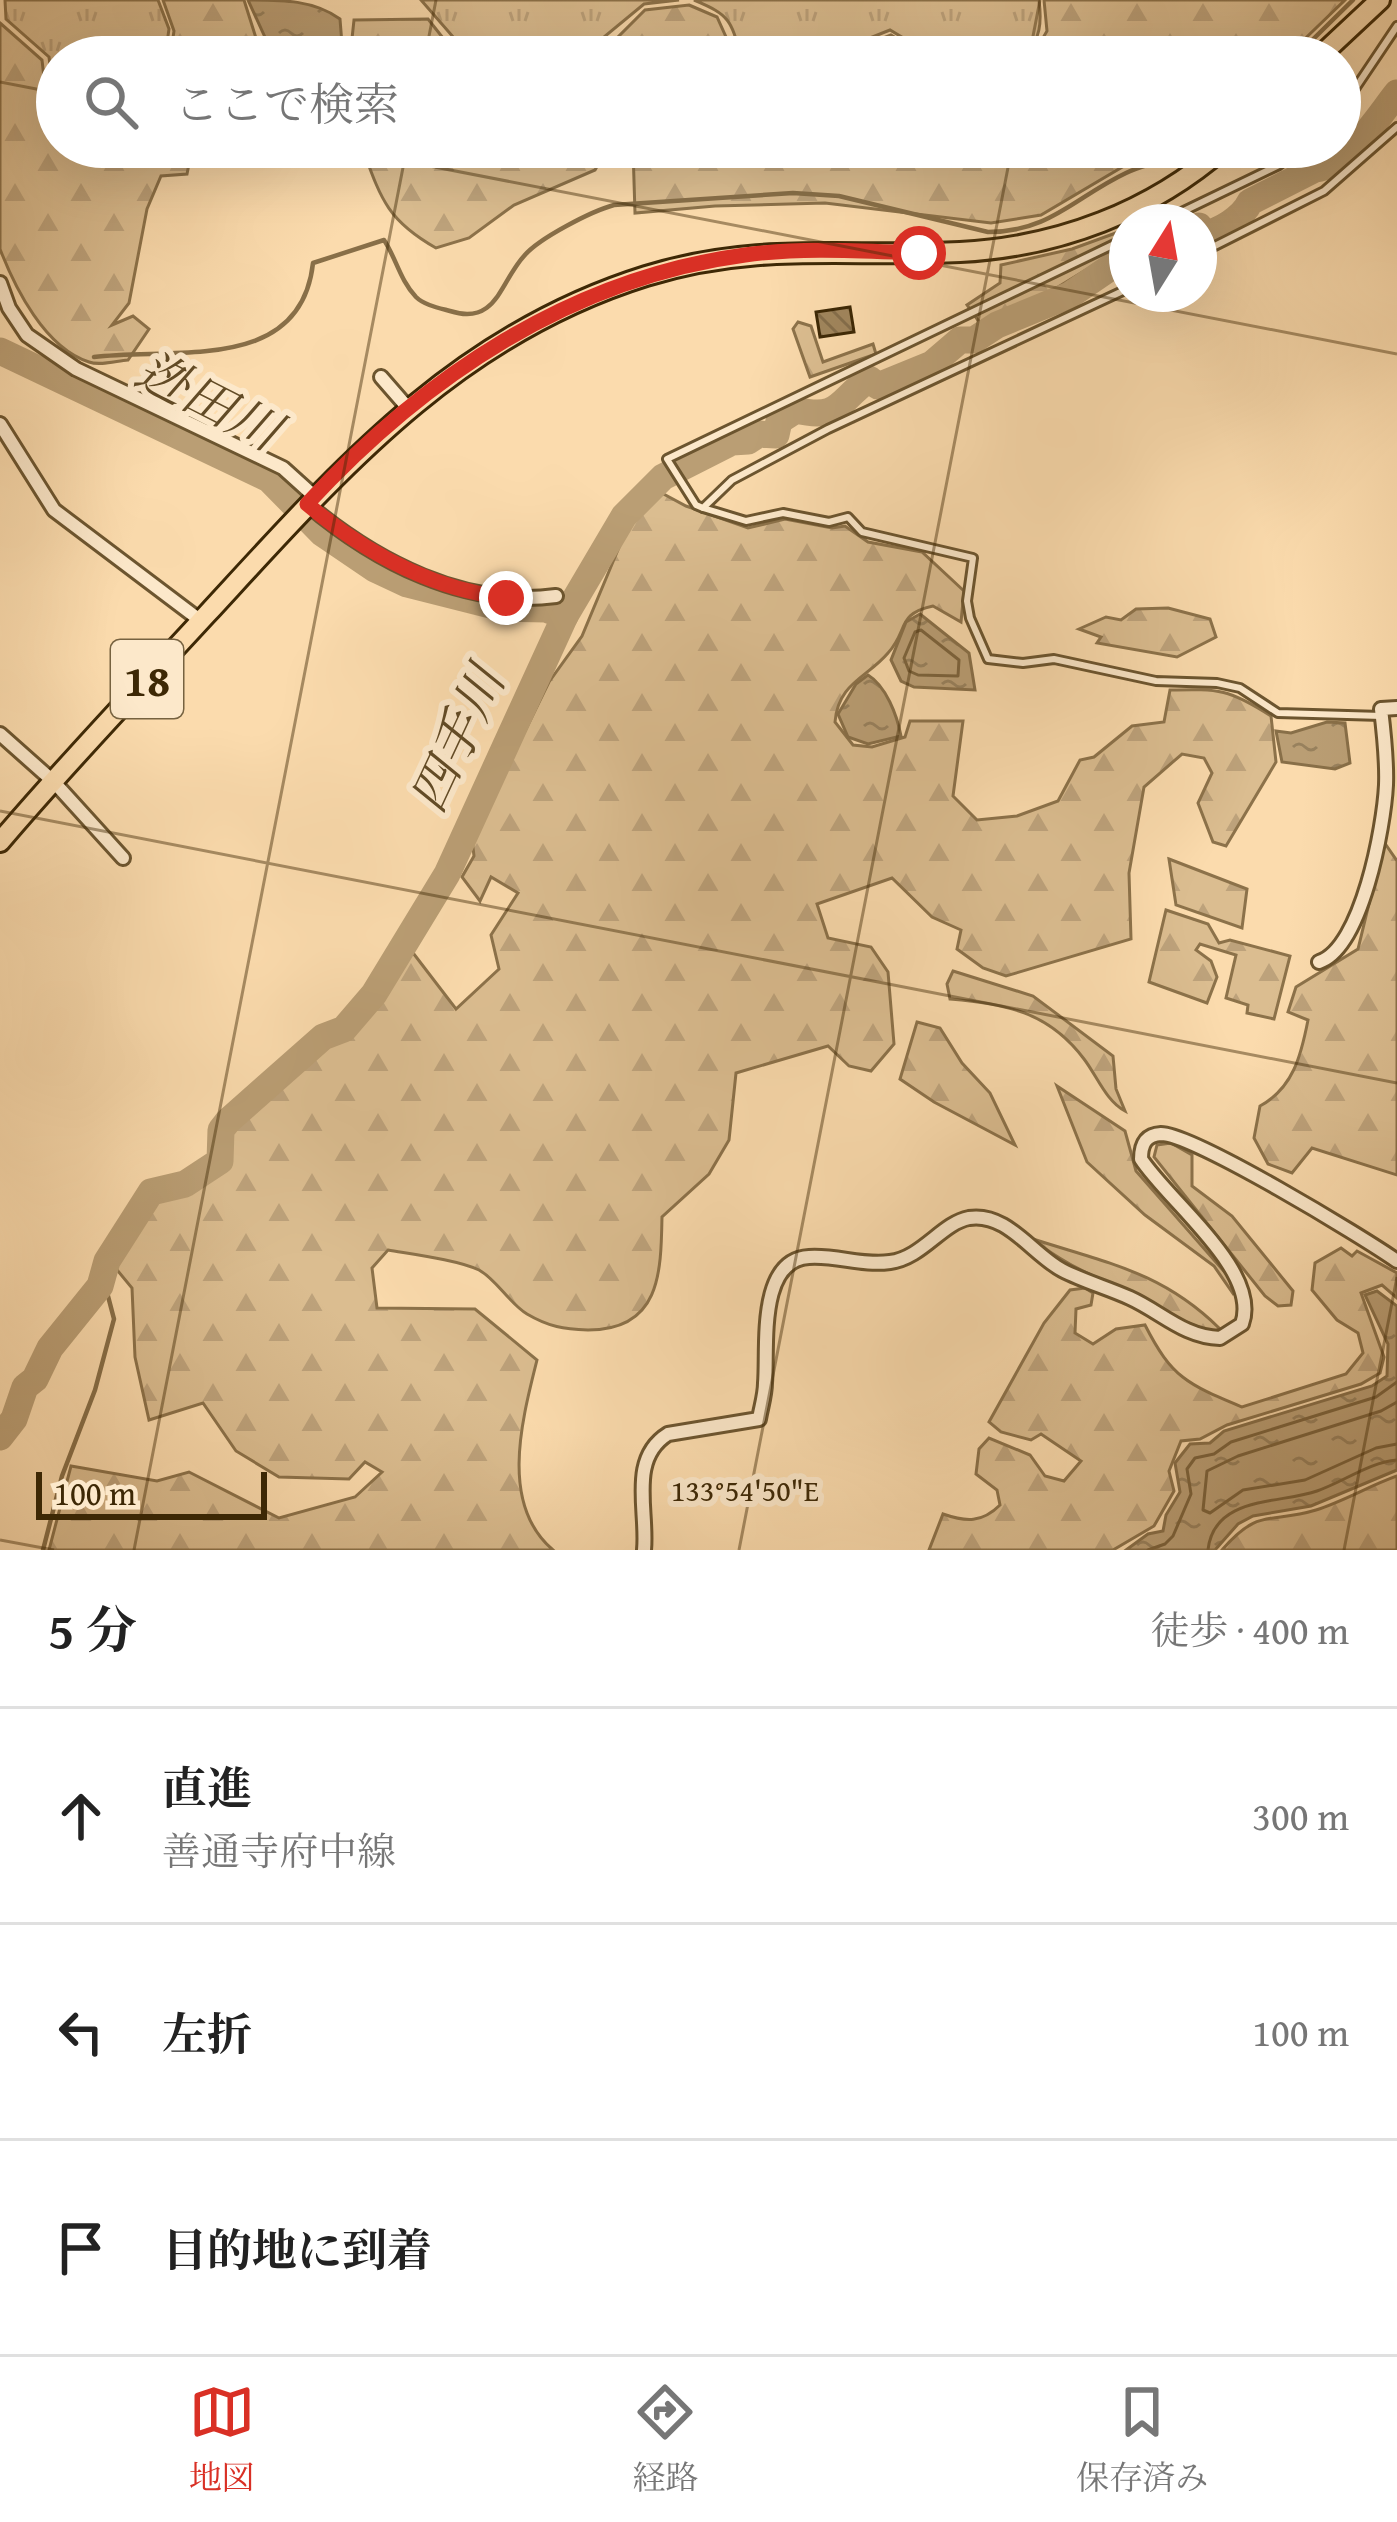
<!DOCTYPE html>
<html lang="ja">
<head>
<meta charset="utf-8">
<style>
  body { margin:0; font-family:"Gentium Book Plus","Noto Serif JP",serif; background:#f6f6f6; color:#222 }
  .compass { position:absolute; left:1109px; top:204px; width:108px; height:108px; border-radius:50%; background:#fff; box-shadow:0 12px 48px #0002; rotate:11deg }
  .scale { position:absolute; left:36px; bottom:30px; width:231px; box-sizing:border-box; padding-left:12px; border:6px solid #3d2805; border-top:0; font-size:33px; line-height:42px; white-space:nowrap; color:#3d2805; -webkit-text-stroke:9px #fce8ca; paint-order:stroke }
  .stop { position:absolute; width:36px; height:36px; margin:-27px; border:9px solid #d93025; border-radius:50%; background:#fff }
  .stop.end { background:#d93025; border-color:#fff; box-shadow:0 3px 12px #0008 }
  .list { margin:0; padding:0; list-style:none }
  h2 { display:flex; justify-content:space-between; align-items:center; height:156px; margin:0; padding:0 48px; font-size:51px }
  h2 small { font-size:39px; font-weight:400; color:#767676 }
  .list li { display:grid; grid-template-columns:78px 1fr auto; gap:36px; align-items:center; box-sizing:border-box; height:216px; padding:0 48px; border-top:3px solid #e0e0e0 }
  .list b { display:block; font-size:45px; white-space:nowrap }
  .list p { margin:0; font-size:39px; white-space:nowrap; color:#767676 }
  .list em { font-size:39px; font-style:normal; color:#767676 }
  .icon { flex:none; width:66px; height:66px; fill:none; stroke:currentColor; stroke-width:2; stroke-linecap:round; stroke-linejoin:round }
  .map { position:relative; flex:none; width:1397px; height:1550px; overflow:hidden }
  .search { position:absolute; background:#fff; box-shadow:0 12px 48px #0002; left:36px; right:36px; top:36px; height:132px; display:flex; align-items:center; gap:30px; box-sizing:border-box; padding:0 42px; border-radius:66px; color:#767676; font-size:45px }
  .sheet { height:804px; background:#fff }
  nav { display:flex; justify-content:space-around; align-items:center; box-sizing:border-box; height:168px; border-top:3px solid #e0e0e0; background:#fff; font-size:33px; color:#767676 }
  nav a { display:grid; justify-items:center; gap:6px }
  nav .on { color:#d93025 }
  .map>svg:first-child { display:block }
  .grass { fill:url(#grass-tufts); stroke:#8c724a; stroke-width:3 }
  .forest { fill:url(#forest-firs); stroke:#8c724a; stroke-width:3 }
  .water { fill:url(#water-ripples); stroke:#886f48; stroke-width:3 }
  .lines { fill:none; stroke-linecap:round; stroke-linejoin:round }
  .shore { stroke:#7c633c; stroke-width:3 }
  .stream { stroke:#886f48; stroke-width:4.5 }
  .river { stroke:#ba9e74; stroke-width:27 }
  .building { fill:url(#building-back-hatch); stroke:#3d2805; stroke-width:3 }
  .lane-casing { stroke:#6c552f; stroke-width:12 }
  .street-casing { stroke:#6c552f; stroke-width:18 }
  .primary-casing { stroke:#3d2805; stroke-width:24 }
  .lane { stroke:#fce8ca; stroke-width:6 }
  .street { stroke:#fce8ca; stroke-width:12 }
  .primary { stroke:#fbdbad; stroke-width:18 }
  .route { stroke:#d93025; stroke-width:15 }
  .ticks { fill:none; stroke:#3d2805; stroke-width:3; stroke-opacity:0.45 }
  .labels { text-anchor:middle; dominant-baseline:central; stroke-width:12; stroke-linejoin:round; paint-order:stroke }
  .shield { fill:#fce8ca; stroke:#766240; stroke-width:3 }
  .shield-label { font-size:45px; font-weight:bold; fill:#3d2805 }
  .water-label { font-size:51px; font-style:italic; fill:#624b26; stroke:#fce8ca }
  .ticks-label { font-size:30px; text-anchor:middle; fill:#3d2805; stroke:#fce8ca; stroke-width:12; stroke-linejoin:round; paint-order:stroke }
</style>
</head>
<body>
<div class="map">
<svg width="1397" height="1550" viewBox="0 0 1397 1550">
  <defs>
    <pattern id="grass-tufts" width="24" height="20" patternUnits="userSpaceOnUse" patternTransform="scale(3)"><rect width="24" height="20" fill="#dbbd90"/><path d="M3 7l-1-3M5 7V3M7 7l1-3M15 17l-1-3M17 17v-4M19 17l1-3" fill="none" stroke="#bda27b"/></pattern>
    <pattern id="forest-firs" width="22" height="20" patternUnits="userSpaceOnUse" patternTransform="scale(3)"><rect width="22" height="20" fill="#dbbd90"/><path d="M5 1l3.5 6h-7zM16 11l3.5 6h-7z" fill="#bda27b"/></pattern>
    <pattern id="water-ripples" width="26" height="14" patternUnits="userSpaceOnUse" patternTransform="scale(3)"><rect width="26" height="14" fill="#ba9e74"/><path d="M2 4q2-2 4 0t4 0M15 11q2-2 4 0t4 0" fill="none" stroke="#98815d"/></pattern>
    <pattern id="building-back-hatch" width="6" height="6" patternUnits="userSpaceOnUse" patternTransform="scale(3)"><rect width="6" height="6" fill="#a0855c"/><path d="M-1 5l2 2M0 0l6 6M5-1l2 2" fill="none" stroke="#846d4a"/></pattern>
  </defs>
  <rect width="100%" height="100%" fill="#fbdbad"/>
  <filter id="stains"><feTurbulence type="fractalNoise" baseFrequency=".00167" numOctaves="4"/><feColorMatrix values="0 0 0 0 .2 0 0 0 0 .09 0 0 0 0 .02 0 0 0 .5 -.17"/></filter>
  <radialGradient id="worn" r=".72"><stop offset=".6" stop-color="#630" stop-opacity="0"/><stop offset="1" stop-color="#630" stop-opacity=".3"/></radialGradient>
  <!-- grass -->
  <g class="grass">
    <polygon points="5,0 158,0 169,29 165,57 57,57 57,120 49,57 6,19"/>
    <polygon points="421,0 679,0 644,4 586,52 568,57 466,57 461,46"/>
    <path d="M694,0H1039C1042,24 1040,37 1026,57H935L890,30L822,57H741C731,20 730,15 694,0Z"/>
  </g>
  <!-- forest -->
  <g class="forest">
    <polygon points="163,0 244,0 262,57 170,57 174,31"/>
    <polygon points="1044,0 1345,0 1286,57 1032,57 1047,31"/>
    <polygon points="689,5 717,17 735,57 598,57 645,10"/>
    <polygon points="428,19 458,57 350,57 354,20"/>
    <path d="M0,23L42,60L50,130L57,134V147L87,151L93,147H206L190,159L187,174L161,176L147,209L129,303L112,325L133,316L149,329L128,360C116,361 100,366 89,362C45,348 15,288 0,249Z"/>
    <polygon points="891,35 928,57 835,57 836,56"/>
    <path d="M362,147H608L595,170L514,205L469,238L436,248C387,220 381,199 362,147Z"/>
    <polygon points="628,147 1176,147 1141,156 1041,215 991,223 825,203 715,206 635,213 633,149"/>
    <polygon points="1124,230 1107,257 1058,287 980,323 967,305 1000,283 1001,265 1072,249"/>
    <polygon points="798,322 811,326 823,362 873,344 876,354 810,377 793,329"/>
    <path d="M658,491L686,506L748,528L785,519L832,528L845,526L868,542L922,552L964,591L961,622L933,606C896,614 909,630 888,653C867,678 838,683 835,722L853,745L872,747L905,737L910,721H963L953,796L977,820L1017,816L1058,801L1080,760L1094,757L1132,726L1164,722L1170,690C1220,689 1229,689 1271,716L1276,762L1226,846L1213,842L1198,803L1212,773L1204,758L1182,754L1144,787L1129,873L1131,939L1006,976L983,968L957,949L961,930L932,917L892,878L817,904L828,938L871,947L888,972L894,1044L871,1071L849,1066L828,1046L736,1073L729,1140L709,1174L662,1217C661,1274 660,1330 588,1330C564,1329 549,1327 527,1314C509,1303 497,1280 479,1270C459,1260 411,1254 388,1250L372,1268L377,1308L475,1309L537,1360C522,1420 499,1504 553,1550H49L71,1466L157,1481L189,1472L279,1518L355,1497L382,1472L365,1462L349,1479L279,1477L236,1451L203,1403L149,1420L135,1357L132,1288L113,1265L153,1200L187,1192L229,1164L230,1129L328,1042L350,1035L391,983L407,945L456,1009L499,969L491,935L518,893L491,877L480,901L462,877L474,856L472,839L549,682L582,636L630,521Z"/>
    <polygon points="1168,608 1210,619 1216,637 1177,657 1097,643 1101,637 1079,629 1106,617 1121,620 1136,609"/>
    <path d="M1384,842L1397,861V1175L1312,1148L1292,1173L1268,1164L1254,1138L1260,1106C1293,1088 1301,1056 1308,1020L1288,1012L1296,987L1358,949Z"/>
    <polygon points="1169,859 1247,889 1242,928 1176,905"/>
    <polygon points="1166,910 1208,924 1219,943 1230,940 1290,956 1274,1019 1247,1013 1248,1005 1226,998 1236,955 1200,944 1196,950 1211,961 1217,977 1207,1003 1149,982"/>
    <path d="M953,971L1033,996L1113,1056L1116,1089L1125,1111C1106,1101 1097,1076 1084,1059C1048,1011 1005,1004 950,999L947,984Z"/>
    <polygon points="917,1022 940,1028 962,1063 990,1093 1015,1145 934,1102 900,1079"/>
    <polygon points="1057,1086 1125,1131 1136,1171 1229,1277 1234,1295 1214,1266 1145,1215 1087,1162"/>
    <polygon points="1171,1143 1192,1155 1192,1186 1232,1216 1293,1291 1291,1305 1278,1306 1265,1296 1154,1157 1157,1145"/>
    <path d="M1033,1239C1107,1263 1162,1272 1219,1328L1216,1332C1189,1327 1169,1312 1145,1300C1107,1281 1065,1267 1033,1239Z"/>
    <path d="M1341,1248L1352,1256L1357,1251L1397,1273V1298L1382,1285L1361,1293L1384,1357L1380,1373L1361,1384L1227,1425L1200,1439L1181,1441L1169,1471L1174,1491L1154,1526L1113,1550H929L943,1514C966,1522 982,1523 1000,1505L997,1490L976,1474L979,1449L989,1438L1030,1455L1045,1476L1064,1481L1081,1461L1041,1434L1031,1440L1001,1432L989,1422L1044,1323L1070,1290L1085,1288L1093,1293L1091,1305L1076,1309L1075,1333L1093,1344L1116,1329L1145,1325C1172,1378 1187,1384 1242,1407L1346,1374L1363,1353L1358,1333L1337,1320L1312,1290L1315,1263Z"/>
    <path d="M1397,1476V1550H1222C1259,1507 1270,1524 1316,1510C1344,1501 1369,1486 1397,1476Z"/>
  </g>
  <!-- water -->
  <g class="water">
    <path d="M248,0C283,0 314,0 340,19L343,57H269V46Z"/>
    <polygon points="920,614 969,653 975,690 914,687 901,681 891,660 906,622"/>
    <path d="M868,675C886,686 897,715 901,736L868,744L848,737L838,714L856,684Z"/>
    <polygon points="1327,722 1345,723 1350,763 1335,769 1282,762 1276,731 1291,733"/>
    <polygon points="1377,1291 1397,1306 1397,1470 1311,1506 1253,1516 1238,1524 1215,1550 1126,1550 1148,1534 1163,1531 1166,1515 1180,1492 1175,1463 1190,1444 1210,1443 1224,1431 1372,1386 1387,1376 1388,1344 1365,1295"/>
  </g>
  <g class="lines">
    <!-- shore -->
    <g class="shore">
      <polygon points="921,630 959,660 958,676 918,675 909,671 904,658 915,632"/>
      <polyline points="1397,1402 1381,1411 1238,1456 1207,1471 1203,1510 1210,1513 1243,1490 1305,1480 1376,1448 1397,1444"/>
      <polyline points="1148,1550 1165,1544 1173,1536 1191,1494 1187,1469 1195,1458 1214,1454 1231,1442 1376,1397 1397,1382"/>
      <path d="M1208,1550C1214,1495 1281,1504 1317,1491C1343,1482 1370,1462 1397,1460"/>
    </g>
    <!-- stream -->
    <g class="stream">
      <polyline points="1295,57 1353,0"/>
      <path d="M94,357C174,347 301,374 313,263L384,240C396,258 400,280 416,297C424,305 439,308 450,311C497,326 500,282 524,256C539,238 592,211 614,205L793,193L839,196L988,232C1050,232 1075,197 1126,173C1147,163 1170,161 1187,147"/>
      <polyline points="68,385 72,377"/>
      <polyline points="43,1550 62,1476 95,1390 114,1319 103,1277"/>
    </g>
    <!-- river -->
    <g class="river">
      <path d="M1199,226L1203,234C1220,232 1243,217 1250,202L1315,169C1349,165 1377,118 1397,93"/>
      <polyline points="0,351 269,479 322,533 375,569 407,584 502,608 546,609 565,616"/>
      <path d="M0,1437L14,1419L25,1387L35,1379L50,1348L100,1286L107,1261L151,1192L185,1184L220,1161L221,1130L228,1121L323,1037L344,1029L374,994L447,874L565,616L624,516L663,477L732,442L748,441L759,434L776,435L779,421L796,410C840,421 838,401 869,379L878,386L932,364L960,340H974L997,325L1070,295L1127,256"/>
    </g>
  </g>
  <!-- building -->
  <polygon class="building" points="850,307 854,332 820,337 816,312"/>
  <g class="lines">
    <!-- lane casing -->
    <g class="lane-casing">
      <g id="lane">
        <polyline points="1340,111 1397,26"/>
        <polyline points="1161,222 1279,165 1304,147"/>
        <polyline points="1127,238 667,459 696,505 703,508 732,480 828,429 1127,289"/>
        <polyline points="1199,254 1324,191 1397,127"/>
        <polyline points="703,508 746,521 783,513 829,522 848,517 862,532 973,558 967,601 970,618 988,659 1023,663 1054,659 1156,681 1217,683 1240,688 1278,713 1382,716"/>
      </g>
    </g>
    <!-- street casing -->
    <g class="street-casing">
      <g id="street">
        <polyline points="0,283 9,308 27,335 76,369 283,468 314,496"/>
        <polyline points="381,377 408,408"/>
        <polyline points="0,424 54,510 201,621"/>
        <path d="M307,504C376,562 464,608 556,596"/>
        <polyline points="0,734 54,782 123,858"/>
        <path d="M1319,962C1362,948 1384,826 1386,785C1387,760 1384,734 1381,709L1397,708"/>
        <path d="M644,1550C648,1511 628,1459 668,1434L759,1419C761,1407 765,1395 765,1383C768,1348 757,1260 809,1257C837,1255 862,1266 890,1262C922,1258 942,1223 969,1218C1007,1212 1032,1254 1062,1270C1083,1281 1108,1288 1130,1298C1161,1312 1184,1337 1220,1338L1242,1324C1261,1271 1169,1202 1141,1159C1141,1145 1145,1135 1161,1134C1193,1134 1363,1237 1397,1261"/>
      </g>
    </g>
    <!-- primary casing -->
    <g class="primary-casing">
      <g id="primary">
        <polyline points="1319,57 1380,0"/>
        <path d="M0,842C66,764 138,689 207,614C338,472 454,336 646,276C759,241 848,258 960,252C1058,247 1151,212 1225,147"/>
      </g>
    </g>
    <!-- lane -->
    <use href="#lane" class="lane"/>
    <!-- street -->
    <use href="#street" class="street"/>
    <!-- primary -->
    <use href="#primary" class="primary"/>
  </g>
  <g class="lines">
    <!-- route -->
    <path class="route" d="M506,598C431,589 364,552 307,504C424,377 571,278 745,255C803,247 861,251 919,253"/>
  </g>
  <!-- ticks -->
  <path class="ticks" d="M425,57L436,0M1029,57L1040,0M0,82L57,93M332,147L1397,354M0,811L1397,1083M0,1540L54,1550M134,1550L407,147M739,1550L1012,147M1344,1550L1397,1277"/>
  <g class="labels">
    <!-- shield labels -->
    <rect class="shield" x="111" y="640" width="72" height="78" rx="9"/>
    <g class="shield-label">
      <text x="147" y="679">18</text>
    </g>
    <!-- water labels -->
    <g class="water-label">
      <text transform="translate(209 400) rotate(27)">迯田川</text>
      <text transform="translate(456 739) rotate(-65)">四手川</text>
    </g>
  </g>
  <g class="ticks-label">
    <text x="745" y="1501">133°54'50"E</text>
  </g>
  <rect width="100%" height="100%" filter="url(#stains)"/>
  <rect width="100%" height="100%" fill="url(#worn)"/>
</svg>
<svg class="compass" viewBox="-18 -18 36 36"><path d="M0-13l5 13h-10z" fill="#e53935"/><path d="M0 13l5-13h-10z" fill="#767676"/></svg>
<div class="scale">100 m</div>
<div class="stop" style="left:919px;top:253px"></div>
<div class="stop end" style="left:506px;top:598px"></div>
<div class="search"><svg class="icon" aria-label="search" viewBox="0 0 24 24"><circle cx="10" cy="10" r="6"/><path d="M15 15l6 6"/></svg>ここで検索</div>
</div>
<section class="sheet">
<h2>5 分<small>徒歩 · 400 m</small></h2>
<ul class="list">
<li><svg class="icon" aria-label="ahead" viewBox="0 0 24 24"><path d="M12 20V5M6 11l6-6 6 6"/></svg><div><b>直進</b><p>善通寺府中線</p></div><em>300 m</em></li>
<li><svg class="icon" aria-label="left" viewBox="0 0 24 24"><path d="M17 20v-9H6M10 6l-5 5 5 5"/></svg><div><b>左折</b></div><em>100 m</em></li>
<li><svg class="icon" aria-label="arrive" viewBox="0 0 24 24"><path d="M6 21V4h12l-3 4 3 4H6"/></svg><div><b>目的地に到着</b></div></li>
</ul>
</section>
<nav>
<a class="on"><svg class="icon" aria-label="map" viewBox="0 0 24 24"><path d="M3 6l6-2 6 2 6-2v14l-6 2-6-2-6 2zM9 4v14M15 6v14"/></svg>地図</a>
<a><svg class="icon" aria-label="directions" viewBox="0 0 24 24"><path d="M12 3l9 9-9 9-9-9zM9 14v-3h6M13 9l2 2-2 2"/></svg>経路</a>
<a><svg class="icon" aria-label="saved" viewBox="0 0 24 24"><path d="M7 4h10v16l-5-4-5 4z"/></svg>保存済み</a>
</nav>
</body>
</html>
